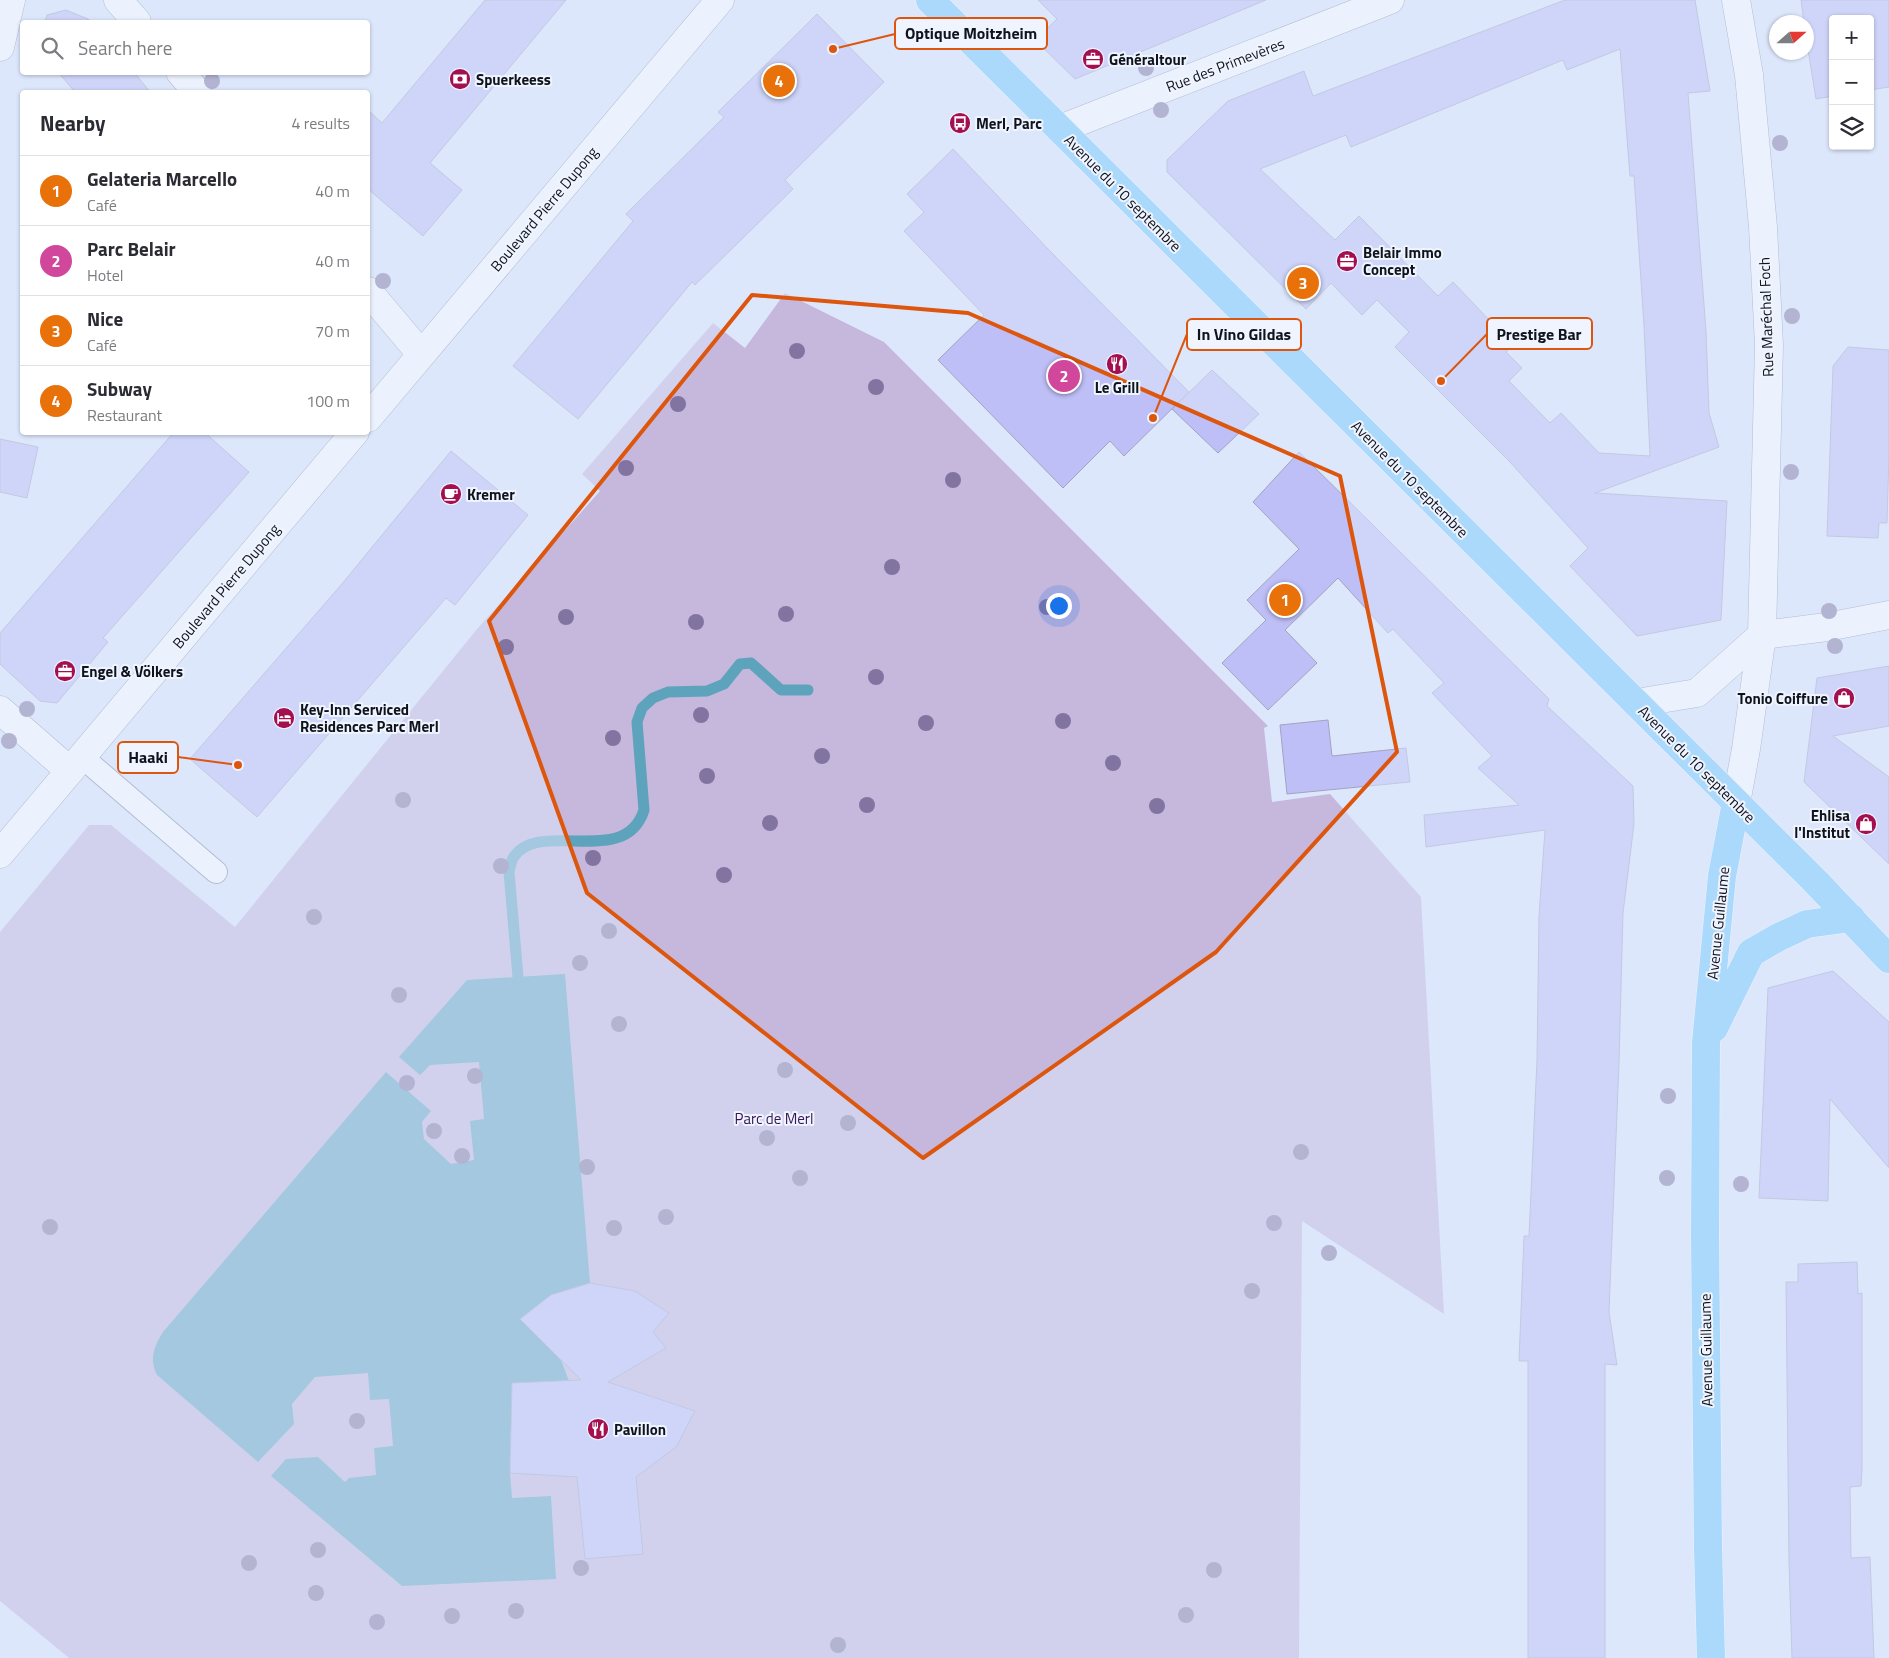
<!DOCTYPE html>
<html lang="en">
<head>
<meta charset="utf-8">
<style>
  body { margin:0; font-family:"Titillium Web",sans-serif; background:#f2f2f3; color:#2b2b33 }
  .controls { position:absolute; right:15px; top:15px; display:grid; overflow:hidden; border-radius:5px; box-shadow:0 1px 4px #0004 }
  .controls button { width:45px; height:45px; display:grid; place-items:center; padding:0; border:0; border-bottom:1px solid #e1e1e2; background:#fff; color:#2b2b33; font:25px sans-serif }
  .compass { position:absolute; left:1769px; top:15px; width:45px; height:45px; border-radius:50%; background:#fff; box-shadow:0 1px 4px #0004; rotate:69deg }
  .you { position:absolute; left:1058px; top:605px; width:18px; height:18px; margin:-12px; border:4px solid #fff; border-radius:50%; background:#1a73e8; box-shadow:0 0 0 8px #1a73e833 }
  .badge { display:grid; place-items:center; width:32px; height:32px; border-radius:50%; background:#0b8043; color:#fff; font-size:16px; font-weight:700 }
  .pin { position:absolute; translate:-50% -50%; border:2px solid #fff; box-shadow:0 1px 5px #0006 }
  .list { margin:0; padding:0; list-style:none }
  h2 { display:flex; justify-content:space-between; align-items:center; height:65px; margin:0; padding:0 20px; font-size:21px }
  h2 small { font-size:16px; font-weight:400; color:#7c7c81 }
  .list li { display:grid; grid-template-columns:32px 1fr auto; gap:15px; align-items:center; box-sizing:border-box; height:70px; padding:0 20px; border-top:1px solid #e1e1e2 }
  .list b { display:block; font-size:19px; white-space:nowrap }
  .list p { margin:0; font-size:16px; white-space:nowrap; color:#7c7c81 }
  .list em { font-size:16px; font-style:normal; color:#7c7c81 }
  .icon { flex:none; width:28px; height:28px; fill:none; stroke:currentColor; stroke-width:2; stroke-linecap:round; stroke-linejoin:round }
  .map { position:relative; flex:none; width:1889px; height:1658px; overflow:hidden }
  .search { position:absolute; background:#fff; box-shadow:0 1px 4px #0004; left:20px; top:20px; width:350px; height:55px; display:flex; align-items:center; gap:12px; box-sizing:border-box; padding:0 18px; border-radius:5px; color:#7c7c81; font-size:19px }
  .panel { position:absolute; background:#fff; box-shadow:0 1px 4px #0004; left:20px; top:90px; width:350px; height:345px; border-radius:5px }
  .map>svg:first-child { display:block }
  .green { fill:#c6b7dc }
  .water { fill:#5da3bc }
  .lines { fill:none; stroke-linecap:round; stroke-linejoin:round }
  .stream { stroke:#5da3bc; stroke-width:11 }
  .building { fill:#bebff7; stroke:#a2a3be; fill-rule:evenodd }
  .service-casing { stroke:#7e8aa2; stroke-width:24 }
  .minor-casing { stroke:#7e8aa2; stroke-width:29 }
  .tertiary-casing { stroke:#7e8aa2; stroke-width:29 }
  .primary-casing { stroke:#fff; stroke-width:29 }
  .service { stroke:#fff; stroke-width:22 }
  .minor { stroke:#fff; stroke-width:28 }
  .tertiary { stroke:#fff; stroke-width:28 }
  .primary { stroke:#6ec7fb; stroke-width:28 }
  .tree { fill:#8174a0 }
  .marked { fill:none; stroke:#dd560d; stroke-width:4; stroke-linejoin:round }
  .labels { text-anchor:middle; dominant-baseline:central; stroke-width:4; stroke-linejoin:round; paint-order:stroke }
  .poi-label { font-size:15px; font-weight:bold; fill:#0e131c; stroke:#eff4ff; text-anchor:start }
  .street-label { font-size:15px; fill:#0e131c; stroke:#eff4ff }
  .park-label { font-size:15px; fill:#361655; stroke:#eff4ff }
  .leader { fill:none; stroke:#dd560d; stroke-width:2 }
  .callout-dot { fill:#dd560d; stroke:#eff4ff; stroke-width:2 }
  .callout { fill:#eff4ff; stroke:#dd560d; stroke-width:2 }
  .callout-label { font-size:16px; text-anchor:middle; font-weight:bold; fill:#0e131c }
</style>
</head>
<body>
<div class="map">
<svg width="1889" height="1658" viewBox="0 0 1889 1658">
  <rect width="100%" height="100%" fill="#dde7fc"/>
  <!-- green -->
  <polygon class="green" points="785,293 884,342 1268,726 1264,728 1272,802 1330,794 1421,897 1444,1314 1302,1221 1299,1658 69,1658 0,1601 0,932 89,825 111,825 235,927 477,629 600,491 582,474 713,323 745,348"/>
  <!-- water -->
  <path class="water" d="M565,974L590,1283L551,1295L521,1319L561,1360L569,1381L512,1383L510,1473L512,1498L551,1496L556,1579L402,1586L271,1476L286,1459L318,1457L345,1482L349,1478L376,1475L374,1448L393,1446L389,1399L370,1400L368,1373L315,1377L292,1404L294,1424L258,1462L157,1375C149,1360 154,1346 163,1332L386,1072L431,1111L422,1122L424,1139L451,1164L474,1160L470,1121L484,1119L479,1062L430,1065L420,1075L399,1057L467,980Z"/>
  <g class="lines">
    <!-- stream -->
    <path class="stream" d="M518,977L509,872C510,868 511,862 513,858C539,817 625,870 644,810L637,722L642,708L653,698L668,692L707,691L724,684L740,664L751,663L781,690H808"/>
  </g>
  <!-- building -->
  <g class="building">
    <polygon points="485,0 566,0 430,163 462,190 423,236 368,189 368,110 382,123"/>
    <polygon points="1038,0 1266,0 1075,79 1035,40 1057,19"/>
    <path d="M1565,0H1695L1710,91L1688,93L1706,331L1709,413L1719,447L1595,493L1727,501L1721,620L1637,636L1570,566L1588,548L1509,461L1395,347L1409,332L1377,300L1362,315L1331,283L1306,309L1167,172V160L1228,101L1304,71L1313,96ZM1620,49L1630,176H1634L1644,326L1650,456L1599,453L1561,413L1550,423L1509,381L1522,368L1506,352L1513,345L1453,282L1438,296L1359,216L1335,240L1260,169L1346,135L1351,147L1563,60L1567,70Z"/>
    <polygon points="1801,0 1889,0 1889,87 1870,90 1870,19 1833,19 1833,96 1816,99 1806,37 1806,22 1804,22"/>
    <polygon points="66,10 88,19 91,22 45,22 47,15"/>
    <polygon points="817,14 884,82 785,180 793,189 695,285 692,282 578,419 513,366 633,221 626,214 724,117 718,112"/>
    <polygon points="58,72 134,72 150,92 75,92"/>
    <polygon points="953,149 1049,250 1189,392 1124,456 1110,441 1063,488 938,360 984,315 904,231 924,212 907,194"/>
    <polygon points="1848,347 1889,350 1889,454 1887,523 1879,523 1878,538 1827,536 1833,366"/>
    <polygon points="1212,370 1259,414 1218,453 1172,409"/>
    <polygon points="174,432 204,432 249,472 103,638 108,642 57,703 40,701 0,664 0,633"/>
    <polygon points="0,439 38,447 27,498 0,492"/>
    <polygon points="451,451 528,515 455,605 446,598 257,817 190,759 341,585"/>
    <polygon points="1299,452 1549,699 1547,706 1633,786 1634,824 1623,913 1619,1063 1609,1312 1617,1365 1605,1364 1605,1658 1528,1658 1528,1361 1519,1361 1524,1236 1529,1236 1537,1060 1539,916 1545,830 1426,847 1424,815 1519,805 1478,768 1492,756 1432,693 1444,683 1393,629 1388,633 1338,578 1285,630 1317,663 1268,710 1222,663 1266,620 1247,600 1299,549 1253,502"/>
    <polygon points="1889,666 1889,726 1833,736 1889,777 1889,864 1804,782 1817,678"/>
    <polygon points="1328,720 1332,756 1406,748 1410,782 1287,794 1280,725"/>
    <polygon points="1833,971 1889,1022 1889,1168 1830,1099 1828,1201 1759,1198 1768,988"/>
    <polygon points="1857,1262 1858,1294 1862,1293 1862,1468 1861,1486 1850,1487 1851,1558 1870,1557 1874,1658 1792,1658 1789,1561 1786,1282 1798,1282 1798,1264"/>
    <polygon points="590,1283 635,1291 669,1313 653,1332 666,1348 608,1382 695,1411 676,1447 636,1477 643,1554 585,1559 577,1477 510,1473 512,1383 581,1380 520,1319 551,1295"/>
  </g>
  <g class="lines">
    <!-- service casing -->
    <g class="service-casing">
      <polyline id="service" points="82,757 216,872"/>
    </g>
    <!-- minor casing -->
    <g class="minor-casing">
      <g id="minor">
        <polyline points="118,0 137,22"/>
        <polyline points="1736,0 1749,75 1763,227 1769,345 1762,635 1746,749 1736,803"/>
        <polyline points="0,47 11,0"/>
        <polyline points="180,72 197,92"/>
        <polyline points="1060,129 1390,0"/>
        <polyline points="368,291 421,354"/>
        <polyline points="1762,635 1827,627 1889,615"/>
        <polyline points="1636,703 1697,693 1762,635"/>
        <polyline points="0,710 70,771"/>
      </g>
    </g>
    <!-- tertiary casing -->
    <g class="tertiary-casing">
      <g id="tertiary">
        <polyline points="368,418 720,0"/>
        <polyline points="0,854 355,432"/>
      </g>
    </g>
    <!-- primary casing -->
    <g class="primary-casing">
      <g id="primary">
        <polyline points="930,0 1816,882 1889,959"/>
        <polyline points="1714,1028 1751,953 1779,937 1807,924 1851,918"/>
        <polyline points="1711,1658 1708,1548 1705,1234 1706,1043 1722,876 1736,803"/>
      </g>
    </g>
    <!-- service -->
    <use href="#service" class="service"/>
    <!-- minor -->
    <use href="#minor" class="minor"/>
    <!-- tertiary -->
    <use href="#tertiary" class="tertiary"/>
    <!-- primary -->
    <use href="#primary" class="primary"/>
  </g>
  <!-- trees -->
  <g class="tree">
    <circle cx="1146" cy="68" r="8"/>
    <circle cx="212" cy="81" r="8"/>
    <circle cx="1161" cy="110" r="8"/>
    <circle cx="1780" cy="143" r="8"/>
    <circle cx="383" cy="281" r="8"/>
    <circle cx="1792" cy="316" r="8"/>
    <circle cx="797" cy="351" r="8"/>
    <circle cx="876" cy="387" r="8"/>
    <circle cx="678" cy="404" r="8"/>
    <circle cx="626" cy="468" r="8"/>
    <circle cx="1791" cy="472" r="8"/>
    <circle cx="953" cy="480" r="8"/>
    <circle cx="892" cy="567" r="8"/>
    <circle cx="1047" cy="607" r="8"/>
    <circle cx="1829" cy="611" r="8"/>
    <circle cx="786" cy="614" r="8"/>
    <circle cx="566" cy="617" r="8"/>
    <circle cx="696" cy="622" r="8"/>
    <circle cx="1835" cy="646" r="8"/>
    <circle cx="506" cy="647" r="8"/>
    <circle cx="876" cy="677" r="8"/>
    <circle cx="27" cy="709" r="8"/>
    <circle cx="701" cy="715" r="8"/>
    <circle cx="1063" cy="721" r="8"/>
    <circle cx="926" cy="723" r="8"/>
    <circle cx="613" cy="738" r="8"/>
    <circle cx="9" cy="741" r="8"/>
    <circle cx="822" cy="756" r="8"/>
    <circle cx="1113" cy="763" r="8"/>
    <circle cx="707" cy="776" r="8"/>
    <circle cx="403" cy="800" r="8"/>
    <circle cx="867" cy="805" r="8"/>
    <circle cx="1157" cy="806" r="8"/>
    <circle cx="770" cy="823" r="8"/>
    <circle cx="593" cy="858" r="8"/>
    <circle cx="501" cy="866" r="8"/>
    <circle cx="724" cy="875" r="8"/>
    <circle cx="314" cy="917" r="8"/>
    <circle cx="609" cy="931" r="8"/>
    <circle cx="580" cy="963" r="8"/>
    <circle cx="399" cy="995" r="8"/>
    <circle cx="619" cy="1024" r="8"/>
    <circle cx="785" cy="1070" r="8"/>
    <circle cx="475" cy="1076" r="8"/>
    <circle cx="407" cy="1083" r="8"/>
    <circle cx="1668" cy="1096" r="8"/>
    <circle cx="848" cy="1123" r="8"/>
    <circle cx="434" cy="1131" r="8"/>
    <circle cx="767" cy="1138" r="8"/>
    <circle cx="1301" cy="1152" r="8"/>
    <circle cx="462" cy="1156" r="8"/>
    <circle cx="587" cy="1167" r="8"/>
    <circle cx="800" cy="1178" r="8"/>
    <circle cx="1667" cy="1178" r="8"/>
    <circle cx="1741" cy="1184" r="8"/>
    <circle cx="666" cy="1217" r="8"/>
    <circle cx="1274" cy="1223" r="8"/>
    <circle cx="50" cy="1227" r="8"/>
    <circle cx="614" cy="1228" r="8"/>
    <circle cx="1329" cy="1253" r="8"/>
    <circle cx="1252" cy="1291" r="8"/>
    <circle cx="357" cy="1421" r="8"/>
    <circle cx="318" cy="1550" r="8"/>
    <circle cx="249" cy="1563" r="8"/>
    <circle cx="581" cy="1568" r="8"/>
    <circle cx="1214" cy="1570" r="8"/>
    <circle cx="316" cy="1593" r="8"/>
    <circle cx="516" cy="1611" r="8"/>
    <circle cx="1186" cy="1615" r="8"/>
    <circle cx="452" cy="1616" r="8"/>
    <circle cx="377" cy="1622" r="8"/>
    <circle cx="838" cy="1645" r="8"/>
  </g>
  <!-- marked area -->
  <path d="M0 0H1889V1658H0ZM752,295L968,313L1340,476L1397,752L1216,952L923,1158L587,893L489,621Z" fill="#dde7fc" fill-opacity=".55" fill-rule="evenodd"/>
  <path class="marked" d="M752,295L968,313L1340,476L1397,752L1216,952L923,1158L587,893L489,621Z"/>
  <!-- icons -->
  <defs>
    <g id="office-disc" transform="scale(1.125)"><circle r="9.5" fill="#a30f4f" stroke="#eff4ff"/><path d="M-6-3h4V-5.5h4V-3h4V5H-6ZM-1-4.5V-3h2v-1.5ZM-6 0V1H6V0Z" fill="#fff"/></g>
    <g id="bank-disc" transform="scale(1.125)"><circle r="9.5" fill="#a30f4f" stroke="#eff4ff"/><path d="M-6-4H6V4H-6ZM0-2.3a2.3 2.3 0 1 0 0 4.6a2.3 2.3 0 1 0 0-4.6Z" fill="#fff"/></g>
    <g id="bus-disc" transform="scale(1.125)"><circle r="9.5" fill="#a30f4f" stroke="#eff4ff"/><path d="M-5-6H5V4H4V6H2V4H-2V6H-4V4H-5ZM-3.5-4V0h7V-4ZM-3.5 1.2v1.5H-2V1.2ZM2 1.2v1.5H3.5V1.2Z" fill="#fff"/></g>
    <g id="restaurant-disc" transform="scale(1.125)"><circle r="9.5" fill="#a30f4f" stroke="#eff4ff"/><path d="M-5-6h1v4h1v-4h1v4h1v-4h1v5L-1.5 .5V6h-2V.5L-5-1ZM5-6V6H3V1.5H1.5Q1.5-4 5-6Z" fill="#fff"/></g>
    <g id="cafe-disc" transform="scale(1.125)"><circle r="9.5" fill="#a30f4f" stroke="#eff4ff"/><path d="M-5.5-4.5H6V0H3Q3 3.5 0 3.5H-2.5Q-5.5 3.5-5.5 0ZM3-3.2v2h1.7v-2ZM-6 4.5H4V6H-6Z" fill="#fff"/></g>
    <g id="shop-disc" transform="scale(1.125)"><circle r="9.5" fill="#a30f4f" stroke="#eff4ff"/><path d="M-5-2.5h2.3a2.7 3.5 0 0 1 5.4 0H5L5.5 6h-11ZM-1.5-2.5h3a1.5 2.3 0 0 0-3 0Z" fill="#fff"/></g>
    <g id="hotel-disc" transform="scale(1.125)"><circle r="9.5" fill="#a30f4f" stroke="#eff4ff"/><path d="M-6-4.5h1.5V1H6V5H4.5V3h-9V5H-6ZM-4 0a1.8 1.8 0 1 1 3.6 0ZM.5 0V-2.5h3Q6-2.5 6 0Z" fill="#fff"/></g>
  </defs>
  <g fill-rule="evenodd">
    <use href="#office-disc" x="1093" y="59"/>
    <use href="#bank-disc" x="460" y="79"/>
    <use href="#bus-disc" x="960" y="123"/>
    <use href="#office-disc" x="1347" y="261"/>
    <use href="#restaurant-disc" x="1117" y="364"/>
    <use href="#cafe-disc" x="451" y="494"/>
    <use href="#office-disc" x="65" y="671"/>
    <use href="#shop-disc" x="1844" y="698"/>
    <use href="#hotel-disc" x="284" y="718"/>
    <use href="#shop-disc" x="1866" y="824"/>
    <use href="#restaurant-disc" x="598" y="1429"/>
  </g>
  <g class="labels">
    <!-- poi labels -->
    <g class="poi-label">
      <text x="1109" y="59">Généraltour</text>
      <text x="476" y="79">Spuerkeess</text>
      <text x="976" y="123">Merl, Parc</text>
      <text x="1363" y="252">Belair Immo<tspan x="1363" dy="17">Concept</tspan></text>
      <text x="1117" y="387" text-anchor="middle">Le Grill</text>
      <text x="467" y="494">Kremer</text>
      <text x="81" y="671">Engel &amp; Völkers</text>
      <text x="1828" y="698" text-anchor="end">Tonio Coiffure</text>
      <text x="300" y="709">Key-Inn Serviced<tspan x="300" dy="17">Residences Parc Merl</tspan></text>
      <text x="1850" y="815" text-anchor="end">Ehlisa<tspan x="1850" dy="17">l'Institut</tspan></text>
      <text x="614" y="1429">Pavillon</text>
    </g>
    <!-- street labels -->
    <g class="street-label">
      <text transform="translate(1225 65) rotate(-21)">Rue des Primevères</text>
      <text transform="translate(1123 193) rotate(45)">Avenue du 10 septembre</text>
      <text transform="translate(544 209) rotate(-50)">Boulevard Pierre Dupong</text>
      <text transform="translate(1766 317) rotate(-92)">Rue Maréchal Foch</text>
      <text transform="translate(1410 479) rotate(45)">Avenue du 10 septembre</text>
      <text transform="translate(226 586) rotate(-50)">Boulevard Pierre Dupong</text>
      <text transform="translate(1697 764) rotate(45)">Avenue du 10 septembre</text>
      <text transform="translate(1718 923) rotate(-84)">Avenue Guillaume</text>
      <text transform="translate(1706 1350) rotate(-91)">Avenue Guillaume</text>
    </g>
    <!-- park labels -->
    <g class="park-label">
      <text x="774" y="1118">Parc de Merl</text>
    </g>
  </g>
  <!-- callouts -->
  <path class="leader" d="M833 49L895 34M1441 381L1487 334M1153 418L1187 334M238 765L178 757"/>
  <g class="callout-dot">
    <circle cx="833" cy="49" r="5"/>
    <circle cx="1441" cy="381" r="5"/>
    <circle cx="1153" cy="418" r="5"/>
    <circle cx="238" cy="765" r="5"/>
  </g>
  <g class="callout">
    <rect x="895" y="18" width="152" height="31" rx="5"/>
    <rect x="1487" y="318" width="105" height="31" rx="5"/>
    <rect x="1187" y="319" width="114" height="31" rx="5"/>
    <rect x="118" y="742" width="60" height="31" rx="5"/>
  </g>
  <g class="callout-label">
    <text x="971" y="39">Optique Moitzheim</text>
    <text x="1539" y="340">Prestige Bar</text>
    <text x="1244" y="340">In Vino Gildas</text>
    <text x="148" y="763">Haaki</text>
  </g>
</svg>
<div class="controls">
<button>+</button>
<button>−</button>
<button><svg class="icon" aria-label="layers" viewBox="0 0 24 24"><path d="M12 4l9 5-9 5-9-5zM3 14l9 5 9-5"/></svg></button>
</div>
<svg class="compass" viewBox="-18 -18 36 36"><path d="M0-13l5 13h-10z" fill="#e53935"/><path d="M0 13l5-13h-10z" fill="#7c7c81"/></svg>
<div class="you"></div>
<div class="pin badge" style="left:1285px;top:600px;background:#e8710a">1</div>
<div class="pin badge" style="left:1064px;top:376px;background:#d1479c">2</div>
<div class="pin badge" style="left:1303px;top:283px;background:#e8710a">3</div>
<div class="pin badge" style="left:779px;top:81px;background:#e8710a">4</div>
<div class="search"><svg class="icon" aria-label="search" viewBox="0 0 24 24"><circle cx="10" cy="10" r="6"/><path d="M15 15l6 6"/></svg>Search here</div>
<section class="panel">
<h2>Nearby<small>4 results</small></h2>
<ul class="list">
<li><span class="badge" style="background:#e8710a">1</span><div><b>Gelateria Marcello</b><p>Café</p></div><em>40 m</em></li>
<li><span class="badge" style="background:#d1479c">2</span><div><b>Parc Belair</b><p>Hotel</p></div><em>40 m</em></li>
<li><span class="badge" style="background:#e8710a">3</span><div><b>Nice</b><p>Café</p></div><em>70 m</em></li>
<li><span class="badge" style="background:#e8710a">4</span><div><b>Subway</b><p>Restaurant</p></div><em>100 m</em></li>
</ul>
</section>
</div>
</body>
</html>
